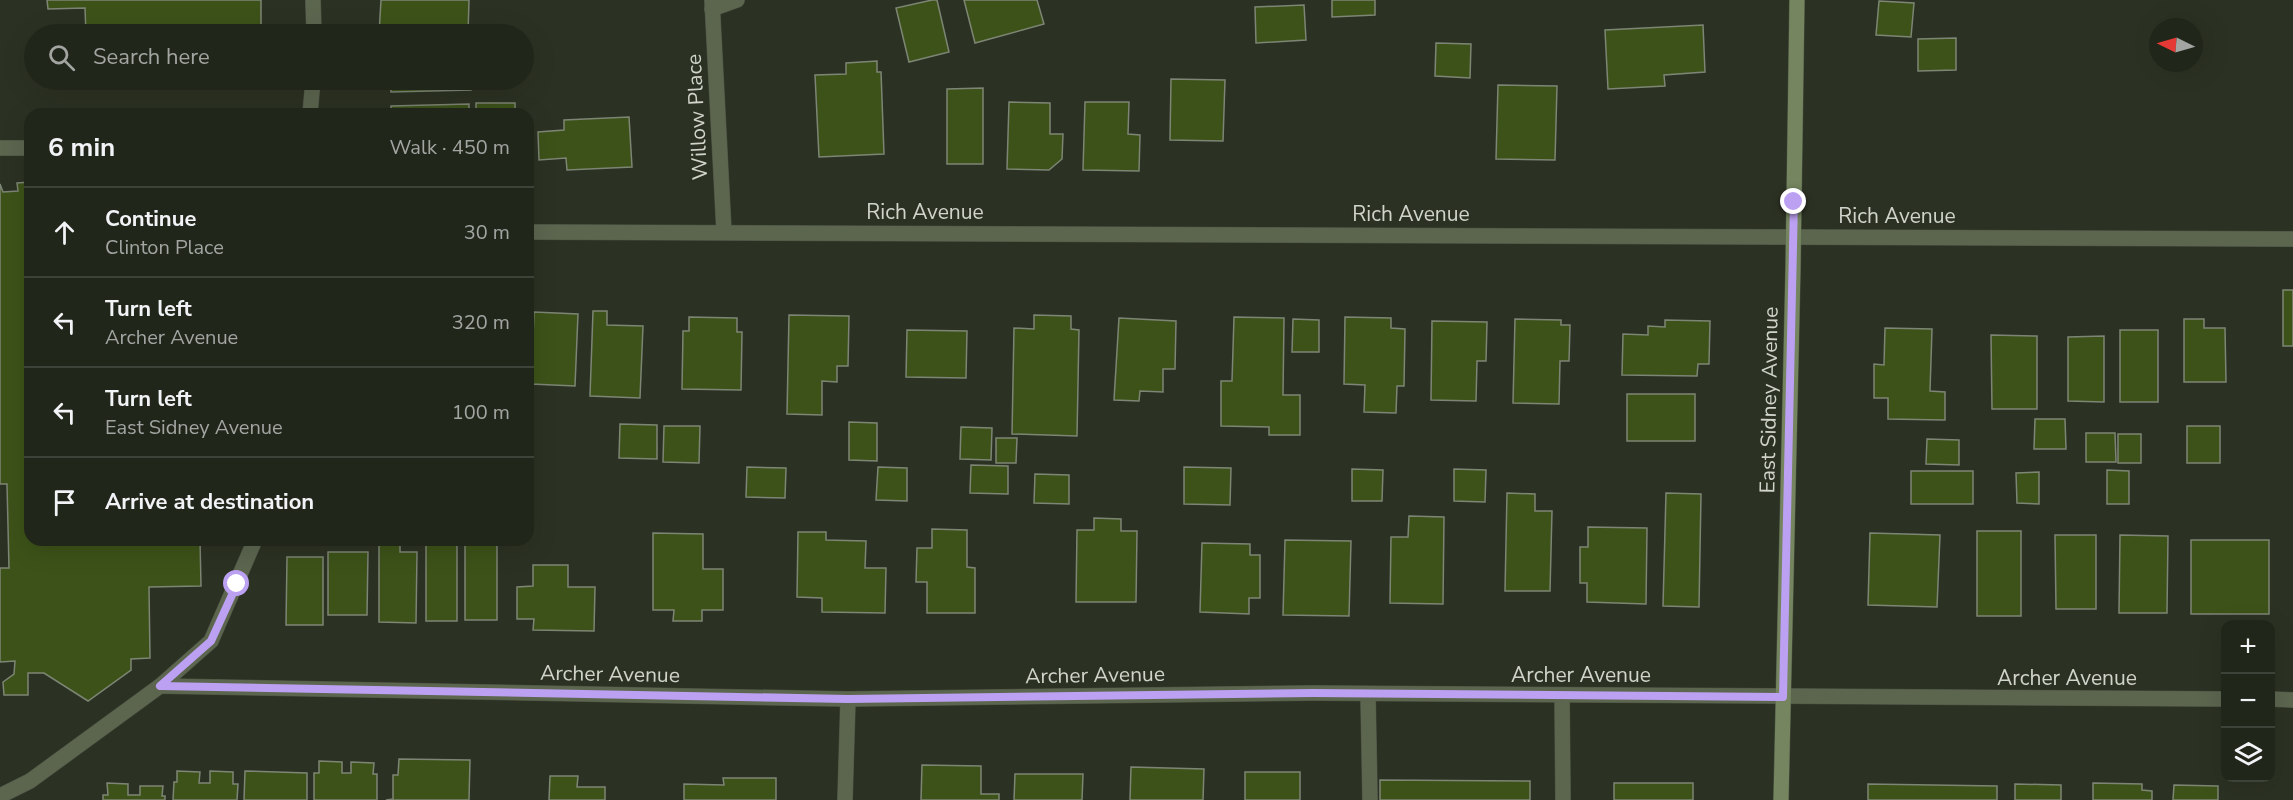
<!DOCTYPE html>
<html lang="en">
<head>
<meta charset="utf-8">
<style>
  body { margin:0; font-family:"Nunito Sans",sans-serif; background:#2d3227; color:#f1f3f6 }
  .controls { position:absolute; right:18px; bottom:18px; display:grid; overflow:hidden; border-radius:12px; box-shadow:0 6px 24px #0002 }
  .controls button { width:54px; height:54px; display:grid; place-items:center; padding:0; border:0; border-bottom:2px solid #3e4339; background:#21261a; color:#f1f3f6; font:30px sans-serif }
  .compass { position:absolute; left:2149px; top:18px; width:54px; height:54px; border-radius:50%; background:#21261a; box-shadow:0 6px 24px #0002; rotate:275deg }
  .stop { position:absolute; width:18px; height:18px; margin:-14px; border:4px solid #bca0f2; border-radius:50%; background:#fff }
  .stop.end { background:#bca0f2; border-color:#fff; box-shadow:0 2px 6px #0008 }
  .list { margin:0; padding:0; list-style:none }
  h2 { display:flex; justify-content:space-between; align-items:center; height:78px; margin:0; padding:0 24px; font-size:26px }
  h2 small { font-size:20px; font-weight:400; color:#a2a5a2 }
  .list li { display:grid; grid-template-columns:39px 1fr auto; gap:18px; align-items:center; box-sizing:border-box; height:90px; padding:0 24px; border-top:2px solid #3e4339 }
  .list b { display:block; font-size:22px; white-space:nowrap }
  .list p { margin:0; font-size:20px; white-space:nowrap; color:#a2a5a2 }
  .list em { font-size:20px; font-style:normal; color:#a2a5a2 }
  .icon { flex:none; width:33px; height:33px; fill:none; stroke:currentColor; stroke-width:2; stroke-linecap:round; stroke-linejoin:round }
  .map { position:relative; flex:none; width:2293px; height:800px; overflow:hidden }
  .search { position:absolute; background:#21261a; box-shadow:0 6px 24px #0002; left:24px; top:24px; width:510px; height:66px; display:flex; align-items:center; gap:15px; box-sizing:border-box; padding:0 21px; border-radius:33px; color:#a2a5a2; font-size:22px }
  .panel { position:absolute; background:#21261a; box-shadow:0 6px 24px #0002; left:24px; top:108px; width:510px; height:438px; border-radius:18px }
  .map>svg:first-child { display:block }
  .building { fill:#3d5219; stroke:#7d8574; stroke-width:1.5 }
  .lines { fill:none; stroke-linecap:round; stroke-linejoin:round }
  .lane-casing { stroke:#4a4f41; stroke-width:16 }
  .street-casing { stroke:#4a4f41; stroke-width:16 }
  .secondary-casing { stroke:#4a4f41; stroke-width:16 }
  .lane { stroke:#5c664f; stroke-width:15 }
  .street { stroke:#5c664f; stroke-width:15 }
  .secondary { stroke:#74855f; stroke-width:15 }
  .route { stroke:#bca0f2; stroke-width:8 }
  .labels { text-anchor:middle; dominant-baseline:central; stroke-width:4.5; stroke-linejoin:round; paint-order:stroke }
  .street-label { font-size:21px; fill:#d0d4cb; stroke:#2c3223 }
</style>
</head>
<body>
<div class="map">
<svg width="2293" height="800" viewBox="0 0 2293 800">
  <rect width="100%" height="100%" fill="#2c3223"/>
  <!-- building -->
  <g class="building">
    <polygon points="47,0 261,0 261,34 86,34 85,8 48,9"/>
    <polygon points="381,0 469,0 468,34 379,34"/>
    <polygon points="932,0 937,0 949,52 909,62 896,8"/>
    <polygon points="964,0 1037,0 1044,24 975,43"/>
    <polygon points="1332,0 1375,0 1375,15 1332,17"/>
    <polygon points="1879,1 1914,3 1911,37 1876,35"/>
    <polygon points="1304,5 1306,40 1256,43 1255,7"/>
    <polygon points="1703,25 1705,72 1664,75 1665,86 1608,89 1605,30"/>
    <polygon points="1956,38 1956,70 1918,71 1918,39"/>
    <polygon points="1436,43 1471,44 1470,78 1435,76"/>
    <polygon points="877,61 877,72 881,72 884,154 819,157 815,75 846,74 846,63"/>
    <polygon points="1171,79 1225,80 1223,141 1170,140"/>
    <polygon points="390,80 470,80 471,90 391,92"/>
    <polygon points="1498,85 1557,86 1555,160 1496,159"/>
    <polygon points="983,88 983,164 947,164 947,89"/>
    <polygon points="1009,102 1050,103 1050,134 1063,134 1062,159 1049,170 1007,169"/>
    <polygon points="1085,102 1129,102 1128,134 1140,135 1139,171 1083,170"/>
    <rect x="476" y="103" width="39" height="11"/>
    <polygon points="469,104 469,114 391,114 391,106"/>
    <polygon points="629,117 632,167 567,170 566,158 539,160 538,132 564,130 564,120"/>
    <polygon points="30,182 30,540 200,540 201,586 149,587 150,658 131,659 131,670 88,701 44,673 28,673 28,695 4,695 3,682 14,674 15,661 0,662 0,568 9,568 7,484 0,484 0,184 3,192 18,191 17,183"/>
    <rect x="2283" y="290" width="10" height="56"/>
    <polygon points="593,311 607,311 607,325 643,326 640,398 590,396"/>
    <polygon points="534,312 578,314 575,386 531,384"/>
    <polygon points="789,315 849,316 848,366 837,366 837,382 822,381 822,415 787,414"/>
    <polygon points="1034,315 1071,316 1071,329 1079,330 1077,436 1012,434 1014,328 1034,329"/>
    <polygon points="689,317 737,318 737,332 742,332 741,390 682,389 683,331 689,331"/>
    <polygon points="1234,317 1284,318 1283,395 1300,395 1300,435 1269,435 1269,427 1221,426 1221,381 1232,381"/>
    <polygon points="1345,317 1391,318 1391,328 1405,329 1404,386 1397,386 1396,413 1364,412 1365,385 1344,384"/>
    <polygon points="1119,318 1176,321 1175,369 1163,369 1163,392 1140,391 1139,401 1114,400"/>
    <polygon points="1293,319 1319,320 1319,352 1292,352"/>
    <polygon points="1515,319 1561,320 1561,325 1570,325 1569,361 1560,361 1559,404 1513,403"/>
    <polygon points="2184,319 2204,319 2204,328 2225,328 2226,382 2184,382"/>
    <polygon points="1665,320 1710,321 1709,364 1698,364 1697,376 1622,375 1623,334 1648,335 1648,326 1665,327"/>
    <polygon points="1432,321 1487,322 1486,361 1477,361 1476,401 1431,400"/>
    <polygon points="1885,328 1932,329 1930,391 1945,392 1945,420 1888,419 1888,398 1874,398 1874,364 1884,365"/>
    <polygon points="907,330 967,331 966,378 906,377"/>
    <rect x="2120" y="330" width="38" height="72"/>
    <polygon points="1991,335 2037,336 2037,409 1992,409"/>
    <polygon points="2104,336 2104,402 2068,401 2068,337"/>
    <rect x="1627" y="394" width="68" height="47"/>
    <polygon points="2035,419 2065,419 2066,449 2034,449"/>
    <polygon points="849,422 877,423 877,461 849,460"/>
    <polygon points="620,424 657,425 657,459 619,458"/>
    <polygon points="664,426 700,426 699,463 663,462"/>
    <rect x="2187" y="426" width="33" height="37"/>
    <polygon points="961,427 992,428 991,460 960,459"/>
    <polygon points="2086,433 2115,433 2116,462 2086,462"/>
    <rect x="2118" y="434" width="23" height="29"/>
    <polygon points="996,438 1017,438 1016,463 996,463"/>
    <polygon points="1927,439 1959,440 1959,465 1926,464"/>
    <polygon points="971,465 1008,466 1008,494 970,493"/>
    <polygon points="747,467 786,468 785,498 746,497"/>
    <polygon points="878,467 907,468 907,501 876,500"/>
    <polygon points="1184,467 1231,468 1230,505 1184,504"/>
    <polygon points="1352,469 1383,470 1382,501 1352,501"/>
    <polygon points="1454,469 1486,470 1485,502 1454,501"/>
    <polygon points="2107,470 2129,471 2129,504 2107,504"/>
    <rect x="1911" y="471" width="62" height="33"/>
    <polygon points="2039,472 2039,504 2017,503 2016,473"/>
    <polygon points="1035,474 1069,475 1069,504 1034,503"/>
    <polygon points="1507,493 1535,494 1535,511 1552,511 1550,591 1505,591"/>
    <polygon points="1666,493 1701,494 1699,607 1663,606"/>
    <polygon points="1409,516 1444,517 1443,604 1390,603 1391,537 1408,537"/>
    <polygon points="1094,518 1121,519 1121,531 1137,531 1136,602 1076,602 1077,530 1094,530"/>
    <polygon points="1588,527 1647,528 1646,604 1587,602 1587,583 1580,583 1580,547 1588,547"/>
    <polygon points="932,529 967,530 967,567 975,568 975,613 927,613 927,582 916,582 917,548 932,548"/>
    <rect x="1977" y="531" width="44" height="85"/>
    <polygon points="798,532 826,532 826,540 866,541 865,568 886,568 885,613 822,612 822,598 797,597"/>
    <polygon points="653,533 703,534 703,569 723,569 723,610 702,610 702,621 673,621 674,610 653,610"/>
    <polygon points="1870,533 1940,535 1937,607 1868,605"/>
    <polygon points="2055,535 2096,535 2096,609 2056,609"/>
    <polygon points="2120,535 2168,536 2167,613 2119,613"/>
    <polygon points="379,540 400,540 400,552 417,552 416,623 379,622"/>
    <polygon points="1285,540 1351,541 1349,616 1283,615"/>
    <rect x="2191" y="540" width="78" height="74"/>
    <rect x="426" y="543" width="31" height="78"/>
    <rect x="465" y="543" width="32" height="77"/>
    <polygon points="1202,543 1250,544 1250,555 1260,555 1260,598 1249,598 1249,614 1200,612"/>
    <polygon points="328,552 368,552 367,615 328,615"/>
    <polygon points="287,557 323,557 323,625 286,625"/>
    <polygon points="533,565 568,565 568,587 595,587 594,631 533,630 534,619 517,619 517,587 533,586"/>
    <polygon points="399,759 470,760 469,800 386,800 393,799 393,775 398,775"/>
    <polygon points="319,761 342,762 342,773 351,773 351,762 374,763 373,774 377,774 377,800 314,800 314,773 319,773"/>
    <polygon points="922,765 981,766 981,794 999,794 999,800 921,800"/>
    <polygon points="1131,767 1204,769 1203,800 1130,800"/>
    <polygon points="177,771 200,772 199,783 210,783 210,771 233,772 233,784 238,784 237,800 173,800 174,782 177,782"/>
    <polygon points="245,771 307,773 307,800 244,800"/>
    <rect x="1245" y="772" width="55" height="28"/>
    <polygon points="1015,774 1083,774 1082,800 1014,800"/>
    <polygon points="550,776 578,776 577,787 605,787 605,800 549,800"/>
    <polygon points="723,778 776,778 776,800 684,800 684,784 724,785"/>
    <polygon points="1380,780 1530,781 1530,800 1380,800"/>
    <polygon points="107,783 128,784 128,795 140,795 140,786 163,786 162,796 165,796 165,800 103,800 103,795 108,795"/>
    <rect x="1614" y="783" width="79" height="17"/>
    <polygon points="2093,783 2142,784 2142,790 2152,791 2152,800 2093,800"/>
    <polygon points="1868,784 1997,786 1997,800 1868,800"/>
    <polygon points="2015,784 2061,785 2061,800 2015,800"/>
    <polygon points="2174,785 2218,786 2218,800 2173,800"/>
  </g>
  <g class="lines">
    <!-- lane casing -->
    <g class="lane-casing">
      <g id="lane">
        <polyline points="1368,695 1370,800"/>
        <polyline points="1562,695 1563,800"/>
      </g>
    </g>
    <!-- street casing -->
    <g class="street-casing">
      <g id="street">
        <polyline points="313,0 314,34"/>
        <polyline points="712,0 724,232"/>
        <polyline points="712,9 737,0"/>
        <polyline points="310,114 313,80"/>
        <polyline points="0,148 30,148"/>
        <polyline points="528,232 2293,239"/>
        <polyline points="160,686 848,699 1313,693 2226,699"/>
        <polyline points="2270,699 2293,700"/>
        <polyline points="0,796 30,781 160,686 211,641 255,540"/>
        <polyline points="845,800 848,699"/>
      </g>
    </g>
    <!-- secondary casing -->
    <g class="secondary-casing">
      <polyline id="secondary" points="1781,800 1793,269 1797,0"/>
    </g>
    <!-- lane -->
    <use href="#lane" class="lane"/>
    <!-- street -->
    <use href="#street" class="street"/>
    <!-- secondary -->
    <use href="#secondary" class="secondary"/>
  </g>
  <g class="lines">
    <!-- route -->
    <polyline class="route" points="237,584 211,641 160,686 848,699 1313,693 1783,697 1794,202"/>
  </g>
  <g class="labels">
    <!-- street labels -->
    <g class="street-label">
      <text transform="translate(697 117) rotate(-93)">Willow Place</text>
      <text x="925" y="212">Rich Avenue</text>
      <text x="1411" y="214">Rich Avenue</text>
      <text x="1897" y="216">Rich Avenue</text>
      <text transform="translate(1769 400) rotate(-89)">East Sidney Avenue</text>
      <text transform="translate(610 674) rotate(1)">Archer Avenue</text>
      <text transform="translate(1095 675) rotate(-1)">Archer Avenue</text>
      <text x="1581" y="675">Archer Avenue</text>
      <text x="2067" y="678">Archer Avenue</text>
    </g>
  </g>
</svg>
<div class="controls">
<button>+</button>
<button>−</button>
<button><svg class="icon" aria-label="layers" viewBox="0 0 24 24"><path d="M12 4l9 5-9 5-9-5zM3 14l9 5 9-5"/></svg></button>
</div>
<svg class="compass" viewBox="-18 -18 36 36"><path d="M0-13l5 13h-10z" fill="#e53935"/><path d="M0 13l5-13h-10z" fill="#a2a5a2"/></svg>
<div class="stop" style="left:237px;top:584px"></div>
<div class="stop end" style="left:1794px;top:202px"></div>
<div class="search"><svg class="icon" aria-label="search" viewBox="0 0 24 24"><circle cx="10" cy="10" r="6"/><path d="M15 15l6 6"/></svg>Search here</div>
<section class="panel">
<h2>6 min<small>Walk · 450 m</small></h2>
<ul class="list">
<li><svg class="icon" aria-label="ahead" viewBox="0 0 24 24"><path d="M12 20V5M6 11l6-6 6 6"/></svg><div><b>Continue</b><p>Clinton Place</p></div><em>30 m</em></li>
<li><svg class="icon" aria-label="left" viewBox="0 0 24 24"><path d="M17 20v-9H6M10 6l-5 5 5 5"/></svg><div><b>Turn left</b><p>Archer Avenue</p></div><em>320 m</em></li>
<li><svg class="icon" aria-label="left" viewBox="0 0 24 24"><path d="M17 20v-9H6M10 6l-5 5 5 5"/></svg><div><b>Turn left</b><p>East Sidney Avenue</p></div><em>100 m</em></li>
<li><svg class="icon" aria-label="arrive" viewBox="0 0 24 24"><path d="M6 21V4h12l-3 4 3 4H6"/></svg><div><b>Arrive at destination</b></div></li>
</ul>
</section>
</div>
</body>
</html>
